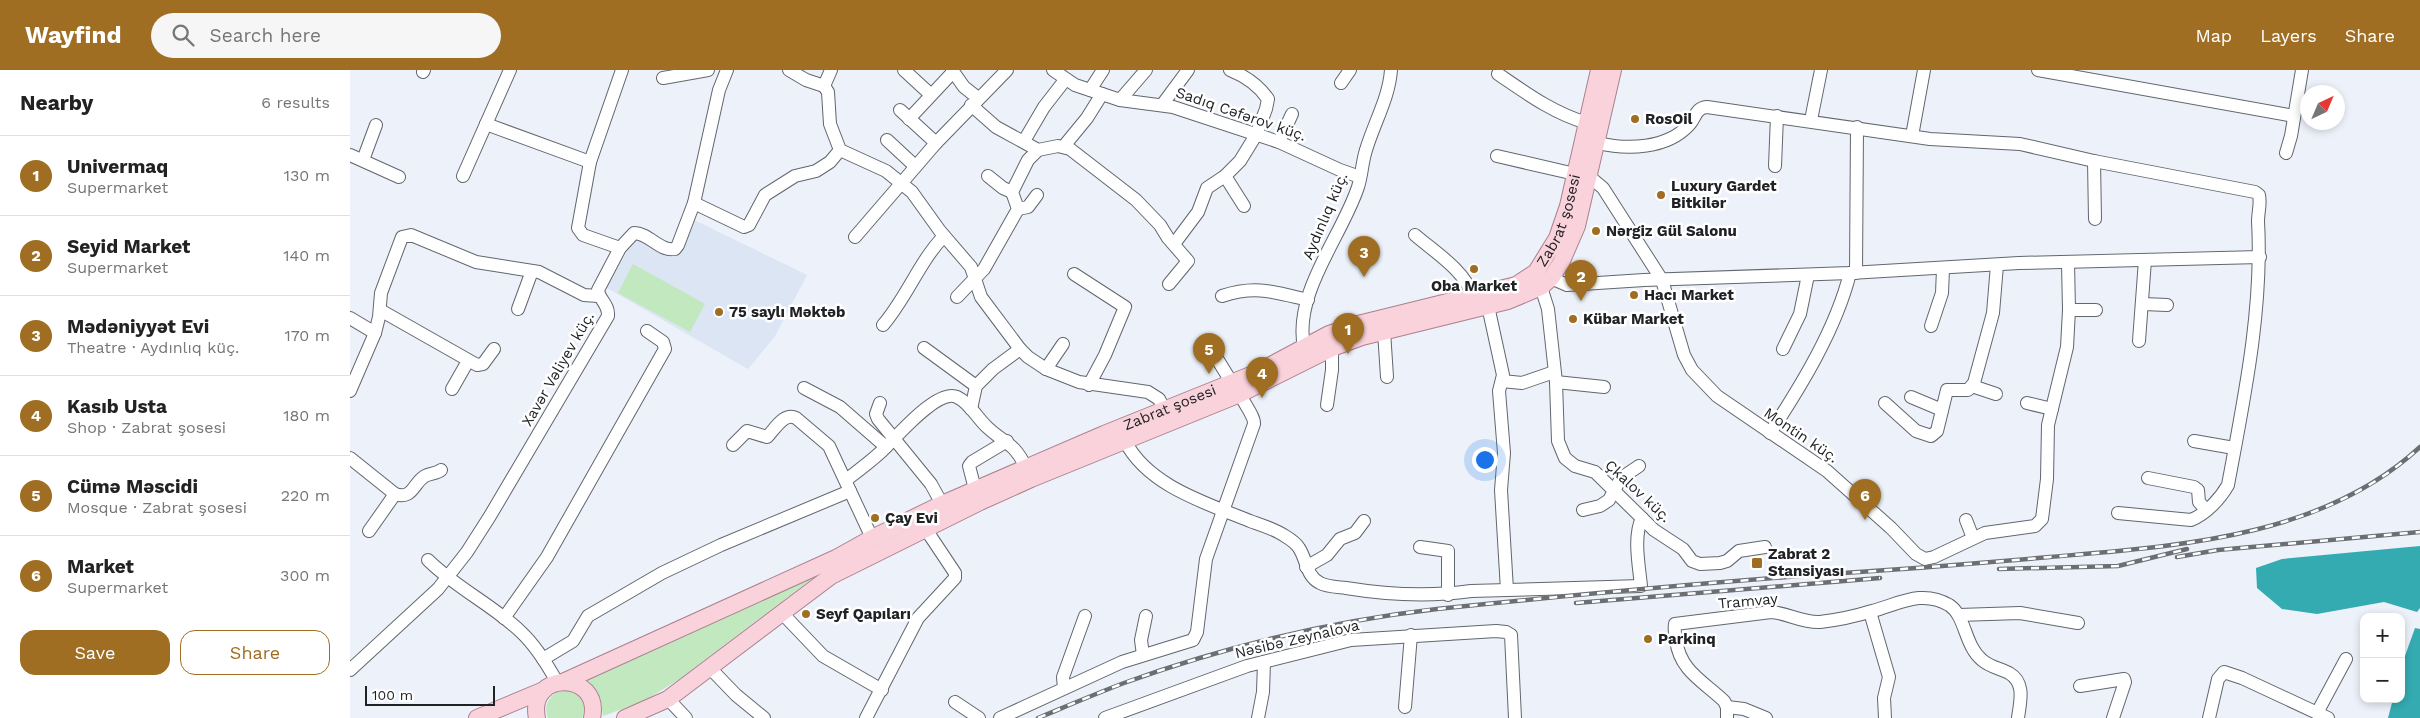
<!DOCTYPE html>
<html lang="en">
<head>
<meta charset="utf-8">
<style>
  body { margin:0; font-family:"Work Sans",sans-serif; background:#f6f6f6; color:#222 }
  .controls { position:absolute; right:15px; bottom:15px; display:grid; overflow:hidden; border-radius:10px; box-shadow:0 2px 8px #0003 }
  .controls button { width:45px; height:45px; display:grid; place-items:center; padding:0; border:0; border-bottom:1px solid #e0e0e0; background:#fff; color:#222; font:25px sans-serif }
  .compass { position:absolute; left:1950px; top:15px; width:45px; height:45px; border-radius:50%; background:#fff; box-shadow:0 2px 8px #0003; rotate:44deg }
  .scale { position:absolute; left:15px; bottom:12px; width:130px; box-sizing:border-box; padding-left:5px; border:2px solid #202225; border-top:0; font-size:14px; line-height:18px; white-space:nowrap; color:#202225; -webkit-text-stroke:4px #fff; paint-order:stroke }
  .you { position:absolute; left:1134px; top:389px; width:18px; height:18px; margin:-12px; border:4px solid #fff; border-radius:50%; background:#1a73e8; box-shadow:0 0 0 8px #1a73e833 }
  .badge { display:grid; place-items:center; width:32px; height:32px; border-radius:50%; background:#9f6e22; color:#fff; font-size:16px; font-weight:700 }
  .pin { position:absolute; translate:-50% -41px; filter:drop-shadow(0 1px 2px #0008) }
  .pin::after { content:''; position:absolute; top:26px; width:18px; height:15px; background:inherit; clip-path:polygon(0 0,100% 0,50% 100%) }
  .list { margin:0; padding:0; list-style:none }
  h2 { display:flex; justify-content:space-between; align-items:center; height:65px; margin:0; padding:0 20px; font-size:21px }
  h2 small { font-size:16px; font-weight:400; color:#767676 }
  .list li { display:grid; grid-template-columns:32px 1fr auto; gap:15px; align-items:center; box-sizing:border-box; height:80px; padding:0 20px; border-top:1px solid #e0e0e0 }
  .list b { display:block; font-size:19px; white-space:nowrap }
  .list p { margin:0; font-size:16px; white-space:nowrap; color:#767676 }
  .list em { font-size:16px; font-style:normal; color:#767676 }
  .actions { display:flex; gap:10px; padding:15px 20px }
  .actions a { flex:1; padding:11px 0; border:1px solid #9f6e22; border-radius:15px; text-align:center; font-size:18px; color:#9f6e22 }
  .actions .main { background:#9f6e22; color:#fff }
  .icon { flex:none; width:28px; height:28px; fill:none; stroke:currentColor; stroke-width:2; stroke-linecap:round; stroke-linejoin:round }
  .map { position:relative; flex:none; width:2070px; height:648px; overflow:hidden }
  header { display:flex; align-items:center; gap:30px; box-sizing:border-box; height:70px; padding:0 25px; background:#9f6e22; color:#fff }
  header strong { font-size:24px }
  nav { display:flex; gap:28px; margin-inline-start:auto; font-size:18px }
  .search { width:350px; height:45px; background:#f6f6f6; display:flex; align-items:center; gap:12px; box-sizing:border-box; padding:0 18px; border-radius:28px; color:#767676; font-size:19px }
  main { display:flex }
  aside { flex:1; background:#fff }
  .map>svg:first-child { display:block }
  .built { fill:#dbe5f3 }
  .green { fill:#c1e8bf }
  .water { fill:#34abb1 }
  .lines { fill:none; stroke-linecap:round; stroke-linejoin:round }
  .minor-casing { stroke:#62666d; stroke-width:14 }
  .major-casing { stroke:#ab818d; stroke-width:18 }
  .minor { stroke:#fff; stroke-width:12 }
  .major { stroke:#fad2dc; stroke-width:16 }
  .rail-casing { stroke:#6b6e73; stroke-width:4.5 }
  .rail { stroke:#fff; stroke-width:2.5; stroke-dasharray:8; stroke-linecap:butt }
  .poi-dot { fill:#9f6e22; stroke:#fff; stroke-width:2 }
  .labels { text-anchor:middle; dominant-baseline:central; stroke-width:5; stroke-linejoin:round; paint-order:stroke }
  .street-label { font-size:15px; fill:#202225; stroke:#fff }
  .poi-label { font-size:15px; font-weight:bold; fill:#202225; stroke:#fff; text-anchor:start }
</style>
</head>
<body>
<header>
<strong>Wayfind</strong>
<div class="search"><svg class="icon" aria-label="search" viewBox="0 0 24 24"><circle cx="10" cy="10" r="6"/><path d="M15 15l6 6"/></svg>Search here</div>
<nav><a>Map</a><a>Layers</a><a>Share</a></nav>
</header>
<main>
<aside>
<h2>Nearby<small>6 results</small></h2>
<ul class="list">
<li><span class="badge">1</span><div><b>Univermaq</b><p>Supermarket</p></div><em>130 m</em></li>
<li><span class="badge">2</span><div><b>Seyid Market</b><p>Supermarket</p></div><em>140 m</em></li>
<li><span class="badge">3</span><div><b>Mədəniyyət Evi</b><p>Theatre · Aydınlıq küç.</p></div><em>170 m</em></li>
<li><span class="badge">4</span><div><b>Kasıb Usta</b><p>Shop · Zabrat şosesi</p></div><em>180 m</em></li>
<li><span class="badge">5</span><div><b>Cümə Məscidi</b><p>Mosque · Zabrat şosesi</p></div><em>220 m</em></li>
<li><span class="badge">6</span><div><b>Market</b><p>Supermarket</p></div><em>300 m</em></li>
</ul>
<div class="actions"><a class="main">Save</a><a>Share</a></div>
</aside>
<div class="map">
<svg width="2070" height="648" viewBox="0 0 2070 648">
  <rect width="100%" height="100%" fill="#ecf1fa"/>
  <!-- built -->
  <polygon class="built" points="342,149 457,205 425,266 398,299 257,218 285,167 323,188"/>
  <!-- green -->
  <g class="green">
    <polygon points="283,194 355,234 340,262 268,223"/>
    <path d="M464,507L328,610L294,631L253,646C251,629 249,618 235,609Z"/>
    <path d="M212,620C228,621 238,632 232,648H198C193,635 199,625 212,620Z"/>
  </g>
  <!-- water -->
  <g class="water">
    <polygon points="2070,476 2070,538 2067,542 2034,532 1967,544 1932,539 1907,518 1906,498 1932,489"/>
    <polygon points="2065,558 2070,559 2070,648 2038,648 2043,629 2051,629 2051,597"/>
  </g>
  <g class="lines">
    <!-- minor casing -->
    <g class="minor-casing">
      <g id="minor">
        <polyline points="439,0 456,10 474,16 478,22 480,54 490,80 536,101 562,122 590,161 621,197 631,227 670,279 678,287 696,299 729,312 798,322 809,329 814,339"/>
        <polyline points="554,0 580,24"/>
        <polyline points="602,0 614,17 628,28"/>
        <polyline points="703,0 725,15 770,30 823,37 929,72 990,100 1010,107"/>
        <polyline points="1688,0 1944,46"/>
        <polyline points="73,2 74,0"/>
        <path d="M1148,4C1176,23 1203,43 1237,53"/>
        <polyline points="313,8 358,0"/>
        <polyline points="991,13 1000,0"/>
        <polyline points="474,16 481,0"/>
        <polyline points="740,20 753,0"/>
        <polyline points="770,30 796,0"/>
        <polyline points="621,35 646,57 688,80 708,76 720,79 786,130 810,155 818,168 838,191 819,214"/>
        <polyline points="812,35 838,0"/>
        <polyline points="550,40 586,73"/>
        <polyline points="559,49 603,2"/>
        <polyline points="1461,50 1471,0"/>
        <polyline points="136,54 240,92"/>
        <polyline points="1562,66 1574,0"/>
        <polyline points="537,70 565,96"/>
        <polyline points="674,71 694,37 715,10"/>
        <polyline points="929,72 942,44"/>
        <path d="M1248,73C1277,80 1317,79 1339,55C1346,48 1345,38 1357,37L1580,69L1670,74L1744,91L1905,122L1909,125C1911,134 1908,142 1908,151C1913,239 1894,329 1878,415C1870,429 1856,444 1841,450L1768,443"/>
        <polyline points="714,76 737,48 752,24"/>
        <polyline points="1936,83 1941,66 1952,0"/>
        <polyline points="0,85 49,107"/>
        <polyline points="1147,86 1225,104"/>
        <polyline points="13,90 26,55"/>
        <polyline points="1744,91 1745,149"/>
        <polyline points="1425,96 1427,46"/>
        <polyline points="113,106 160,0"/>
        <polyline points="638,106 653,118 662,122"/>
        <polyline points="875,106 894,136"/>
        <polyline points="1240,107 1253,118 1312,210 1334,285 1342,300 1367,326 1477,401 1541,458 1566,484 1575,489 1584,487 1635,463 1685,456 1692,449 1697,409 1698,355 1717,277 1719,240 1718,193"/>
        <polyline points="344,133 394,157 399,155 415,125 445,106 466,101 480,92 490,80"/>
        <polyline points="668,139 678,137 687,125"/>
        <path d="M1065,165C1086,183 1114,200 1123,226"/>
        <polyline points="505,167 586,73 657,0"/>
        <path d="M824,174L848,142L857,118L875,106L890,91L906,65L916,39L918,29C909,16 895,6 880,0"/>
        <polyline points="270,178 233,165 228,158 240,92 272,0"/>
        <polyline points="1506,203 1507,57"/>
        <polyline points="724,204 775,237 755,285 739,315"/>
        <polyline points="1201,208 1217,215 1294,210 1500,203 1669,193 1910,187"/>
        <polyline points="1191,217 1198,239 1206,312 1208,371 1215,388 1225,396 1245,402 1304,460 1333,479 1342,491 1350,494 1370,493 1377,491 1389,481 1415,477"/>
        <path d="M872,226C906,215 924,222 958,230"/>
        <polyline points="607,227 634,199 668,139 662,122 678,90 688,80"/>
        <polyline points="1793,234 1817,235"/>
        <polyline points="1138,236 1153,305 1149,321 1154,383 1151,420 1157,520"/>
        <polyline points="168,239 182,201"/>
        <polyline points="30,240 127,295 133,294 144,279"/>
        <polyline points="1719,240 1746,240"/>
        <polyline points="0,248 25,263"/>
        <path d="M533,255C557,227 569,192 594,166"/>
        <polyline points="1581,256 1592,223 1593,199"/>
        <polyline points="1034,261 1037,307"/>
        <polyline points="1789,271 1795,190"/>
        <path d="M954,277C943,223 992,166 1008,117C1012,105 1012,92 1016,80C1024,53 1039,28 1041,0"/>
        <polyline points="574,278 626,316"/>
        <polyline points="861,279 882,313"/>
        <polyline points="1433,279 1450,244 1458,205"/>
        <polyline points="696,299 713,274"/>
        <polyline points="1152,311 1172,313 1204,302"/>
        <polyline points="1206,312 1254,317"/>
        <polyline points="1622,316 1646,324"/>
        <polyline points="454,318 490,337 536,377"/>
        <polyline points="102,319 118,291"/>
        <polyline points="0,321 25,263 29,247 31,223 52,167 61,165 126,192 189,202 234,225 248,226"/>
        <polyline points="1561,327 1592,340"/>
        <polyline points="530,333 526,344 528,349 581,414 592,434"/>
        <polyline points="1535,333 1566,361 1581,366 1587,361 1597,320 1618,320 1624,313 1643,243 1647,195"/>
        <polyline points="1677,333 1702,339"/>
        <polyline points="977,335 982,300 982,278"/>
        <polyline points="621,339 626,316 643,299 670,279"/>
        <path d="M1420,363C1451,316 1486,259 1500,203"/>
        <path d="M775,371C798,416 856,433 900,451C911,455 925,459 935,466C940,469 946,473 949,478C957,490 956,506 970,513C977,517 989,517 996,518C1039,525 1078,527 1121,521L1291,516C1289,495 1283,467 1292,448"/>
        <polyline points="1844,371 1884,378"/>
        <path d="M383,375L397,361L417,367C425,359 434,342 446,348L479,376L522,468"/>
        <path d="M0,388L45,424C63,430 63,413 75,406C80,403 86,404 91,400"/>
        <polyline points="1798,408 1844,417 1848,420 1849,432 1856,440"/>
        <path d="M496,410C508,401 520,392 532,381C545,369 587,318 607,327C620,333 627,348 637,357C655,374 665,373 676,398"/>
        <polyline points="625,419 619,396 622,392 657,371"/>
        <polyline points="1233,440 1250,436 1259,430 1271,408 1289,396"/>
        <polyline points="1616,450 1623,468"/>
        <polyline points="19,461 45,424"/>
        <polyline points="1070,477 1098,481 1098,525"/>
        <path d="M78,490C106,518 143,535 171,562C186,576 197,594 207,612"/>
        <polyline points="956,497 977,485 990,469 1005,463 1014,451"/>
        <polyline points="431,542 473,586 532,620"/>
        <polyline points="1520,542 1539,607 1534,628 1535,648"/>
        <polyline points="1609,545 1670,543 1728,553"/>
        <polyline points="154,548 197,487 315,279 313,272 297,261"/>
        <polyline points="793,585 791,570 796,546"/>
        <polyline points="193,589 223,571 238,546 312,503 371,475 500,421"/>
        <polyline points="360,598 386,625 414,648"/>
        <path d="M0,600L88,519L117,482L140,446L258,246C259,234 249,230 248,220L270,178L284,163C299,163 310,182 325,179L328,175L344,133L369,20L377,0"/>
        <polyline points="1730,616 1774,609 1775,612 1763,648"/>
        <polyline points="714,618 713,607 735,546"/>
        <polyline points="318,629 336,648"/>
        <polyline points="605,632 629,648"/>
        <polyline points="1055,637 1061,565"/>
        <polyline points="1377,637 1394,639 1416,648"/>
        <polyline points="1967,643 1996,589"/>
        <polyline points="516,648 568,548 605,508 605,503 575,458"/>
        <path d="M650,648L772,592L843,570L847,562L856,489L904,354C905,347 893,332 890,324"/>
        <polyline points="755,648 897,596 1001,570 1146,561 1156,562 1161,565 1165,648"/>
        <polyline points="908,648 913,622 914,592"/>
        <path d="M1377,648V637L1374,631C1353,611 1330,601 1326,570C1325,564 1324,559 1325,554L1421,542C1438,543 1452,553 1470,552C1487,550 1506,546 1522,541C1549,534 1572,519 1599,535C1616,546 1614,575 1632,590C1640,597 1649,598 1659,603C1676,613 1670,632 1668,648"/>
        <polyline points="1859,648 1868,609 1874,602 1892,608 1978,648"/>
      </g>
    </g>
    <!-- major casing -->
    <g class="major-casing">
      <g id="major">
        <path id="s1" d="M215,611L486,488L522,468L592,434L754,364L908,302L979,264L1008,254L1154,218L1166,215L1186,202L1207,168L1218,136L1249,0"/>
        <polyline points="127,648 194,620"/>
        <path d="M187,648C177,600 252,601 242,648"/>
        <polyline points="275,648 318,629 481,506 630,432 681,409 890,324 982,278 1012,267 1158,231 1191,217 1201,208 1211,193 1227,156 1263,0"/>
      </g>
    </g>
    <!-- minor -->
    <use href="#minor" class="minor"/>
    <!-- major -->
    <use href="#major" class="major"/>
    <!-- rail casing -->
    <g class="rail-casing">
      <g id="rail">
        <polyline points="1827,487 1868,480 2070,462"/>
        <polyline points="1649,499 1768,496 1837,479"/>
        <polyline points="1226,533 1530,508"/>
        <path d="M688,648C717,636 745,624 774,613C874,577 982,551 1087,539C1213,526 1339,514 1465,505C1544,500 1622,494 1700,487C1827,476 1972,468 2070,377"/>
      </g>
    </g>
    <!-- rail -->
    <use href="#rail" class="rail"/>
  </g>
  <!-- markers -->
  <g class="poi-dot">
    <circle cx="1285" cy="49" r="5"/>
    <circle cx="1311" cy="125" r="5"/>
    <circle cx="1246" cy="161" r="5"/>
    <circle cx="1124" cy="199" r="5"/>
    <circle cx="1284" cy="225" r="5"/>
    <circle cx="369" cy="242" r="5"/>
    <circle cx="1223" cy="249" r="5"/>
    <circle cx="525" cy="448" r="5"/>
    <rect x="1401" y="487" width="12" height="12" rx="2.5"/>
    <circle cx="456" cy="544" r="5"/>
    <circle cx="1298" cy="569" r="5"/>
  </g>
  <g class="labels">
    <!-- street labels -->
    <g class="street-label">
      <text transform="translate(891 44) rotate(19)">Sadıq Cəfərov küç.</text>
      <text transform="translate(975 146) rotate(-67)">Aydınlıq küç.</text>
      <text stroke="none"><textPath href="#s1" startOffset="1114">Zabrat şosesi</textPath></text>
      <text transform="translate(208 299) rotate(-60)">Xavər Vəliyev küç.</text>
      <text stroke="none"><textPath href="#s1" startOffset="664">Zabrat şosesi</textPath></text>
      <text transform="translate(1451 365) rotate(34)">Montin küç.</text>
      <text transform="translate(1288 421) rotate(43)">Çkalov küç.</text>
      <text transform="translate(1398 531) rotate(-5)">Tramvay</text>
      <text transform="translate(947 569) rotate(-13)">Nəsibə Zeynalova</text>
    </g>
    <!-- poi labels -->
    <g class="poi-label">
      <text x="1295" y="49">RosOil</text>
      <text x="1321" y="116">Luxury Gardet<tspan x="1321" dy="17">Bitkilər</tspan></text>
      <text x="1256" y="161">Nərgiz Gül Salonu</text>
      <text x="1124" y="216" text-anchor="middle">Oba Market</text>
      <text x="1294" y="225">Hacı Market</text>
      <text x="379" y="242">75 saylı Məktəb</text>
      <text x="1233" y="249">Kübar Market</text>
      <text x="535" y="448">Çay Evi</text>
      <text x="1418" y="484">Zabrat 2<tspan x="1418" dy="17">Stansiyası</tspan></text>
      <text x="466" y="544">Seyf Qapıları</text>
      <text x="1308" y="569">Parkinq</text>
    </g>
  </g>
</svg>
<div class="controls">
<button>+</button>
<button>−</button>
</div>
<svg class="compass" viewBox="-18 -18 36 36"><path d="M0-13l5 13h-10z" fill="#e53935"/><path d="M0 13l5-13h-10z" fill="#767676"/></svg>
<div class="scale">100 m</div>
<div class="you"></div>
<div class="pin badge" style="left:998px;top:284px">1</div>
<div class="pin badge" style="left:1231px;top:231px">2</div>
<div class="pin badge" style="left:1014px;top:207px">3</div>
<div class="pin badge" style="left:912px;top:328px">4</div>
<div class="pin badge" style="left:859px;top:304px">5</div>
<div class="pin badge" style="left:1515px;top:450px">6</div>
</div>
</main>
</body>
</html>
